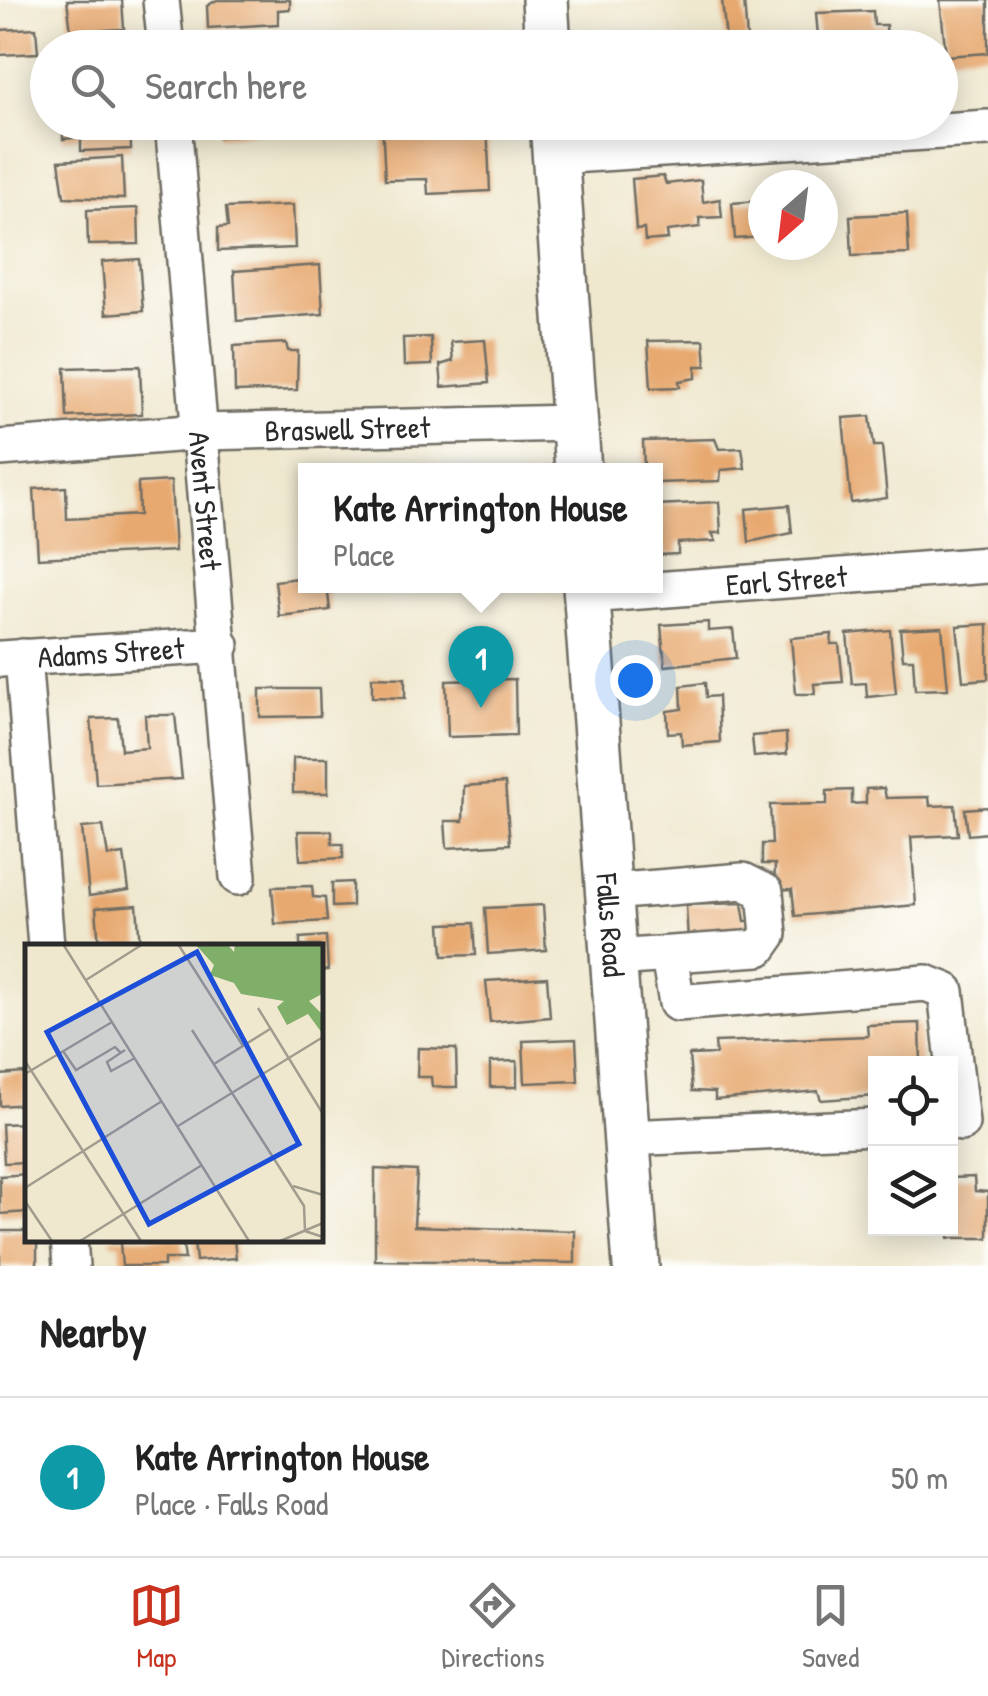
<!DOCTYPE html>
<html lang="en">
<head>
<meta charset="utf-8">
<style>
  body { margin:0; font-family:"Patrick Hand",sans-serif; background:#f6f6f6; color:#222 }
  .controls { position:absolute; right:30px; bottom:30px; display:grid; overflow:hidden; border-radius:0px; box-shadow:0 5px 25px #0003 }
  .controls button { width:90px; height:90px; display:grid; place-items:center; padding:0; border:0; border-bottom:2px solid #e0e0e0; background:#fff; color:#222; font:50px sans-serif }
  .compass { position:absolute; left:748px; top:170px; width:90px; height:90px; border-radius:50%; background:#fff; box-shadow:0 5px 25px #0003; rotate:208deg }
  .you { position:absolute; left:635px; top:680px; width:35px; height:35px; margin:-25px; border:8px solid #fff; border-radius:50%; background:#1a73e8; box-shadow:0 0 0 15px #1a73e833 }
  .badge { display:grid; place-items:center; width:65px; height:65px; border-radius:50%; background:#c8321e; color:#fff; font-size:32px; font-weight:700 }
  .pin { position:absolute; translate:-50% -82px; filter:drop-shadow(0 2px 5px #0008) }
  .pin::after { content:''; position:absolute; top:52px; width:35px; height:30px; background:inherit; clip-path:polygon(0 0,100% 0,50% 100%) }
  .popup { position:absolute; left:298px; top:463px; width:365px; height:130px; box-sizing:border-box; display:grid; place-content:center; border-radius:0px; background:#fff; filter:drop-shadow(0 2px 8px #0005); font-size:32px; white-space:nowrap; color:#767676 }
  .popup b { font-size:38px; color:#222 }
  .popup::after { content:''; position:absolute; left:50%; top:100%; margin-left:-20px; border:20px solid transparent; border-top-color:#fff }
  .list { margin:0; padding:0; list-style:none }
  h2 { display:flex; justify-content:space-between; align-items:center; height:130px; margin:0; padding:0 40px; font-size:42px }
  h2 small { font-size:32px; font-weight:400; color:#767676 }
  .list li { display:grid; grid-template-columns:65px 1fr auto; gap:30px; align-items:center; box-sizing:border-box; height:160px; padding:0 40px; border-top:2px solid #e0e0e0 }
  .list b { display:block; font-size:38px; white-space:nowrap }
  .list p { margin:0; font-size:32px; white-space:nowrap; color:#767676 }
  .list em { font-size:32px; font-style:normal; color:#767676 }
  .icon { flex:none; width:55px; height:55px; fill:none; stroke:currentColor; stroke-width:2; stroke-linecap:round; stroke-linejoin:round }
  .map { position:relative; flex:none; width:988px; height:1266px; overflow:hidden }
  .search { position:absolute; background:#fff; box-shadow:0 5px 25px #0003; left:30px; right:30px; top:30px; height:110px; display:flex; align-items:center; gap:25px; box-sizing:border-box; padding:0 35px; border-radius:55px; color:#767676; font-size:38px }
  .sheet { height:290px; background:#fff }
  nav { display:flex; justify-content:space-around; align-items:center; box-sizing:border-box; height:140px; border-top:2px solid #e0e0e0; background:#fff; font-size:28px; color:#767676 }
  nav a { display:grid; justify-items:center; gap:5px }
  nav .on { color:#c8321e }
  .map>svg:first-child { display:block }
  .building { fill:#e7a96f }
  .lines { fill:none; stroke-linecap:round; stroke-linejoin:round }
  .minor-casing { stroke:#706d64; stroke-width:40 }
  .major-casing { stroke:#706d64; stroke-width:50 }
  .minor { stroke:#fff; stroke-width:35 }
  .major { stroke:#fff; stroke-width:45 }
  .labels { text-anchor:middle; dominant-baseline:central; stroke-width:9; stroke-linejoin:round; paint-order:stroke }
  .street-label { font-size:30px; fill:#2b2b2b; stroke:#fdfcf7 }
  .inset-road { fill:none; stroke:#a19c8d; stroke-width:2.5 }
  .view { fill:#1d4ed8; fill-opacity:0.15; stroke:#1d4ed8; stroke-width:5 }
  .inset-edge { fill:none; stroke:#2b2b2b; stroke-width:5 }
</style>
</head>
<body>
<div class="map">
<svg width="988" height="1266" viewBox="0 0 988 1266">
  <rect width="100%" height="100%" fill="#fdfcf7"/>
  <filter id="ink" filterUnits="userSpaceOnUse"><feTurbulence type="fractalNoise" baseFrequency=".01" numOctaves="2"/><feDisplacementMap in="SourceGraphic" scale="20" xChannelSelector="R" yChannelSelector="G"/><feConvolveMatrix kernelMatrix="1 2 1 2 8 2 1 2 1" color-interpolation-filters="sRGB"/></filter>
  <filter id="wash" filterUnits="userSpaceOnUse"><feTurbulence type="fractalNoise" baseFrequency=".0048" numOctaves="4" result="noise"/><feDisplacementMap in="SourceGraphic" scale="40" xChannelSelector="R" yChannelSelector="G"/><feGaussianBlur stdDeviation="2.25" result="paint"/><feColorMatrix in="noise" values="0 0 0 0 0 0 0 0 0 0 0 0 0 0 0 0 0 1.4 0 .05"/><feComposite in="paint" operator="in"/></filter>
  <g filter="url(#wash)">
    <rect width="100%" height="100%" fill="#efe8cf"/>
    <g id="blocks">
      <!-- building -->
      <g class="building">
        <polygon points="67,0 122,0 124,29 71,32"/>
        <polygon points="217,0 290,0 290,9 278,10 278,24 208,28 207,6"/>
        <polygon points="722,0 744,0 747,39 726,40"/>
        <polygon points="940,0 988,0 988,53 946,56"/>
        <polygon points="873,11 874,25 886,25 887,48 819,48 816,13"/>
        <polygon points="36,28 38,53 0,55 0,30"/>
        <polygon points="654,38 655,48 610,48 609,39"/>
        <polygon points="63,122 130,122 131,149 81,151 81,137 63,139"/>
        <polygon points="218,122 261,122 262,132 219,137"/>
        <polygon points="382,122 487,122 490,191 428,194 427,179 385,180"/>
        <polygon points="122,157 124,199 64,197 59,161"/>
        <polygon points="663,176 666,184 701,180 703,202 720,199 722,217 699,218 700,227 667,231 668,239 645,241 644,229 636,230 632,179"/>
        <polygon points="759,201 761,237 735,239 732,203"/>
        <polygon points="293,205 295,248 218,251 218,228 228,227 226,208"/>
        <polygon points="138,208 139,244 88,245 87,210"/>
        <polygon points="907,213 909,254 852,256 850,216"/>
        <polygon points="139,259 143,311 106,314 102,262"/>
        <polygon points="320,265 323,314 237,321 234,271"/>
        <polygon points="431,337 432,365 404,366 403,338"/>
        <polygon points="485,340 489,383 442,387 440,365 453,361 451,342"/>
        <polygon points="704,340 706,366 696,366 696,378 679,381 680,387 651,388 648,341"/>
        <polygon points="286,343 288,351 298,351 297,390 235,392 234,346"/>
        <polygon points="140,366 142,414 67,417 65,368"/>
        <polygon points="870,416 874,446 882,446 887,498 851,503 843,418"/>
        <polygon points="715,439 719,449 742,448 745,468 721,470 720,481 656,483 656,470 644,470 643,441"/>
        <polygon points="171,481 175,551 38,558 34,489 66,487 67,519 139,515 138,483"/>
        <polygon points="719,502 721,533 712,533 716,541 678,543 678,554 656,555 656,505"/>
        <polygon points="789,505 792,533 749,542 746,509"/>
        <polygon points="306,577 306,586 327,586 330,610 279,616 275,581"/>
        <polygon points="708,622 708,631 733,629 736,658 665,666 661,625"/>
        <polygon points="988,624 988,679 963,681 957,626"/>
        <polygon points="942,627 948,689 915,690 913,659 903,659 900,629"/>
        <polygon points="890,630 896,694 867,697 866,683 852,684 847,634"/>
        <polygon points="832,634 831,644 839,644 843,682 814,684 815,694 796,694 791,638"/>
        <polygon points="372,677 405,678 405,698 372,697"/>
        <polygon points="515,679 516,735 448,737 446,681"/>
        <polygon points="705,683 706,697 718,696 720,742 682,745 681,732 668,733 667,711 682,709 681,686"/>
        <polygon points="260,689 319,689 320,716 260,717"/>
        <polygon points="145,715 175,715 182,779 96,784 91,719 118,718 121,750 147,748"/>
        <polygon points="786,733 787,754 754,757 752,736"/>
        <rect x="293" y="758" width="35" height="35"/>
        <polygon points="505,783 510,844 447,848 445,821 463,821 464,786"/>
        <polygon points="884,788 886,798 929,797 930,806 955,805 958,835 911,837 916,905 795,916 792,889 774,890 775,864 762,864 762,844 772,844 770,805 827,804 827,791 852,790 852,804 866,803 866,789"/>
        <polygon points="988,807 988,833 968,835 965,809"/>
        <polygon points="103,826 108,856 124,854 129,890 89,896 82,828"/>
        <polygon points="298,831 332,831 332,844 343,844 343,858 300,860"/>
        <polygon points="352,882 352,906 332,907 332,883"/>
        <polygon points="312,886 313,897 325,898 327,921 275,924 272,887"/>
        <polygon points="742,903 745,921 751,921 752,937 688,941 686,905"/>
        <polygon points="137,905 140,946 99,946 96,908"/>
        <polygon points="543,905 546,950 488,954 485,908"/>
        <polygon points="474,923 476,955 443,956 441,924"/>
        <polygon points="326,936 328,970 320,971 320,946 300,946 300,938"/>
        <polygon points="547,977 550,1017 490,1022 486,981"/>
        <polygon points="920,1023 921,1064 876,1064 876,1096 821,1100 818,1091 715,1100 715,1092 692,1091 689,1055 716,1054 715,1042 868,1036 867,1025"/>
        <polygon points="576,1039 578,1081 525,1083 523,1041"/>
        <polygon points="418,1048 456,1049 457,1087 432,1087 431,1077 417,1077"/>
        <polygon points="517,1061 517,1087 490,1087 490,1062"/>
        <polygon points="24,1073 26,1104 0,1106 0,1075"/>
        <polygon points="28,1123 28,1162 4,1163 2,1124"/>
        <polygon points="375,1169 417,1171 414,1226 575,1231 575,1263 375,1260"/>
        <polygon points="28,1174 28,1212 0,1214 0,1176"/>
        <polygon points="974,1177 975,1191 988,1192 988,1238 949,1238 950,1178"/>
        <polygon points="0,1231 28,1231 28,1238 37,1238 37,1266 0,1266"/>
        <polygon points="111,1238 182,1238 185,1259 164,1259 164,1266 122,1266 120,1243 112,1243"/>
        <polygon points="234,1239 236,1258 196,1261 194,1241"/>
      </g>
    </g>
  </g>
  <g filter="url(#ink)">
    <use href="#blocks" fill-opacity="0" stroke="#706d64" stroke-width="2.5"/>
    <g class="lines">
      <!-- minor casing -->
      <g class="minor-casing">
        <g id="minor">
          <polyline points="161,0 166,48"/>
          <path id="s1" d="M173,122L238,877"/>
          <polyline points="555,156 988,128"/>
          <path id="s2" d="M0,448L201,432L574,423"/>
          <path id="s3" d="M587,595L988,565"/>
          <polyline points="23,657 46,946"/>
          <path id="s4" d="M1,659L221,645"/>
          <polyline points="609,892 743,881 765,892 769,934 759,948 613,958"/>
          <polyline points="669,956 677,1003 926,983 946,991 961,1123"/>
          <polyline points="626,1138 876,1127"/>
          <polyline points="69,1238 71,1266"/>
        </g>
      </g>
      <!-- major casing -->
      <g class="major-casing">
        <g id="major">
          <polyline points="545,0 548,48"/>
          <polyline points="553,122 578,470"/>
          <path id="s5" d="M586,586L636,1266"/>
        </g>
      </g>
      <!-- minor -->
      <use href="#minor" class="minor"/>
      <!-- major -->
      <use href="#major" class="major"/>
    </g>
  </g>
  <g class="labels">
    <!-- street labels -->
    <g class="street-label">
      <text stroke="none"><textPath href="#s2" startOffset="348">Braswell Street</textPath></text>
      <text stroke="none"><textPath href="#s1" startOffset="380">Avent Street</textPath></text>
      <text stroke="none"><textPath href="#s3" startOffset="200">Earl Street</textPath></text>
      <text stroke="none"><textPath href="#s4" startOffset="110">Adams Street</textPath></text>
      <text stroke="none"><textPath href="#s5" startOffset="340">Falls Road</textPath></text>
    </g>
  </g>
  <!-- overview -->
  <g transform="translate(25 944)">
    <rect width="298" height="298" fill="#efe8cf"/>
    <path d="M170,0H202L209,8L210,0H297V50L284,57L297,70V89L283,70L262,81L252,63L259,57L216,50L209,39L185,31L189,21Z" fill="#7faf68"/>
    <path class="inset-road" d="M38,0L224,297M153,0L218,102M61,36L118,0M233,64L298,170M167,86L279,262L280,287L298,293M100,106L82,118L86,127L110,114M38,107L51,126L90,103L96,109M0,117L116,297M189,120L245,85M0,130L87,78M153,182L298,93M268,242L298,251M0,244L137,157M0,257L27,297M55,297L177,221M255,297L298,279"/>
    <path class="view" d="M172,8L274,200L124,280L22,88Z"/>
    <rect width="298" height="298" class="inset-edge"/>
  </g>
</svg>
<div class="controls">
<button><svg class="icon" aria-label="locate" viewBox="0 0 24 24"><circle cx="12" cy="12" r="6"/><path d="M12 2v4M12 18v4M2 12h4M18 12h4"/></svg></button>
<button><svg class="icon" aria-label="layers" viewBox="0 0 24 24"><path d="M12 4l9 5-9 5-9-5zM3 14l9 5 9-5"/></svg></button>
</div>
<svg class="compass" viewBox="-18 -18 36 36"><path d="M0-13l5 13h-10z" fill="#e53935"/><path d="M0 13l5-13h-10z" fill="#767676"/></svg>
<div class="you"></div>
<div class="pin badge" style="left:481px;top:708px;background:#0f9aa8">1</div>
<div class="popup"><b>Kate Arrington House</b>Place</div>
<div class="search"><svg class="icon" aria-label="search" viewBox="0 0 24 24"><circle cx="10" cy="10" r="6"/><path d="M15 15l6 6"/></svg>Search here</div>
</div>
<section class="sheet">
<h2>Nearby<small></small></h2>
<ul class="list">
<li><span class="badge" style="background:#0f9aa8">1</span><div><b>Kate Arrington House</b><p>Place · Falls Road</p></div><em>50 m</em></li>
</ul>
</section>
<nav>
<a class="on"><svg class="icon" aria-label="map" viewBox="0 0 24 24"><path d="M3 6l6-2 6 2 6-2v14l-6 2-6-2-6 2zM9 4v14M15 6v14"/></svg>Map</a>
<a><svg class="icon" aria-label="directions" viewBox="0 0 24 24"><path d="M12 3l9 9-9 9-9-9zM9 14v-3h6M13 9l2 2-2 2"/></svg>Directions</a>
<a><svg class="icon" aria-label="saved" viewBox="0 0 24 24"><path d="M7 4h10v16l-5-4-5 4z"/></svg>Saved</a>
</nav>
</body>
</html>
